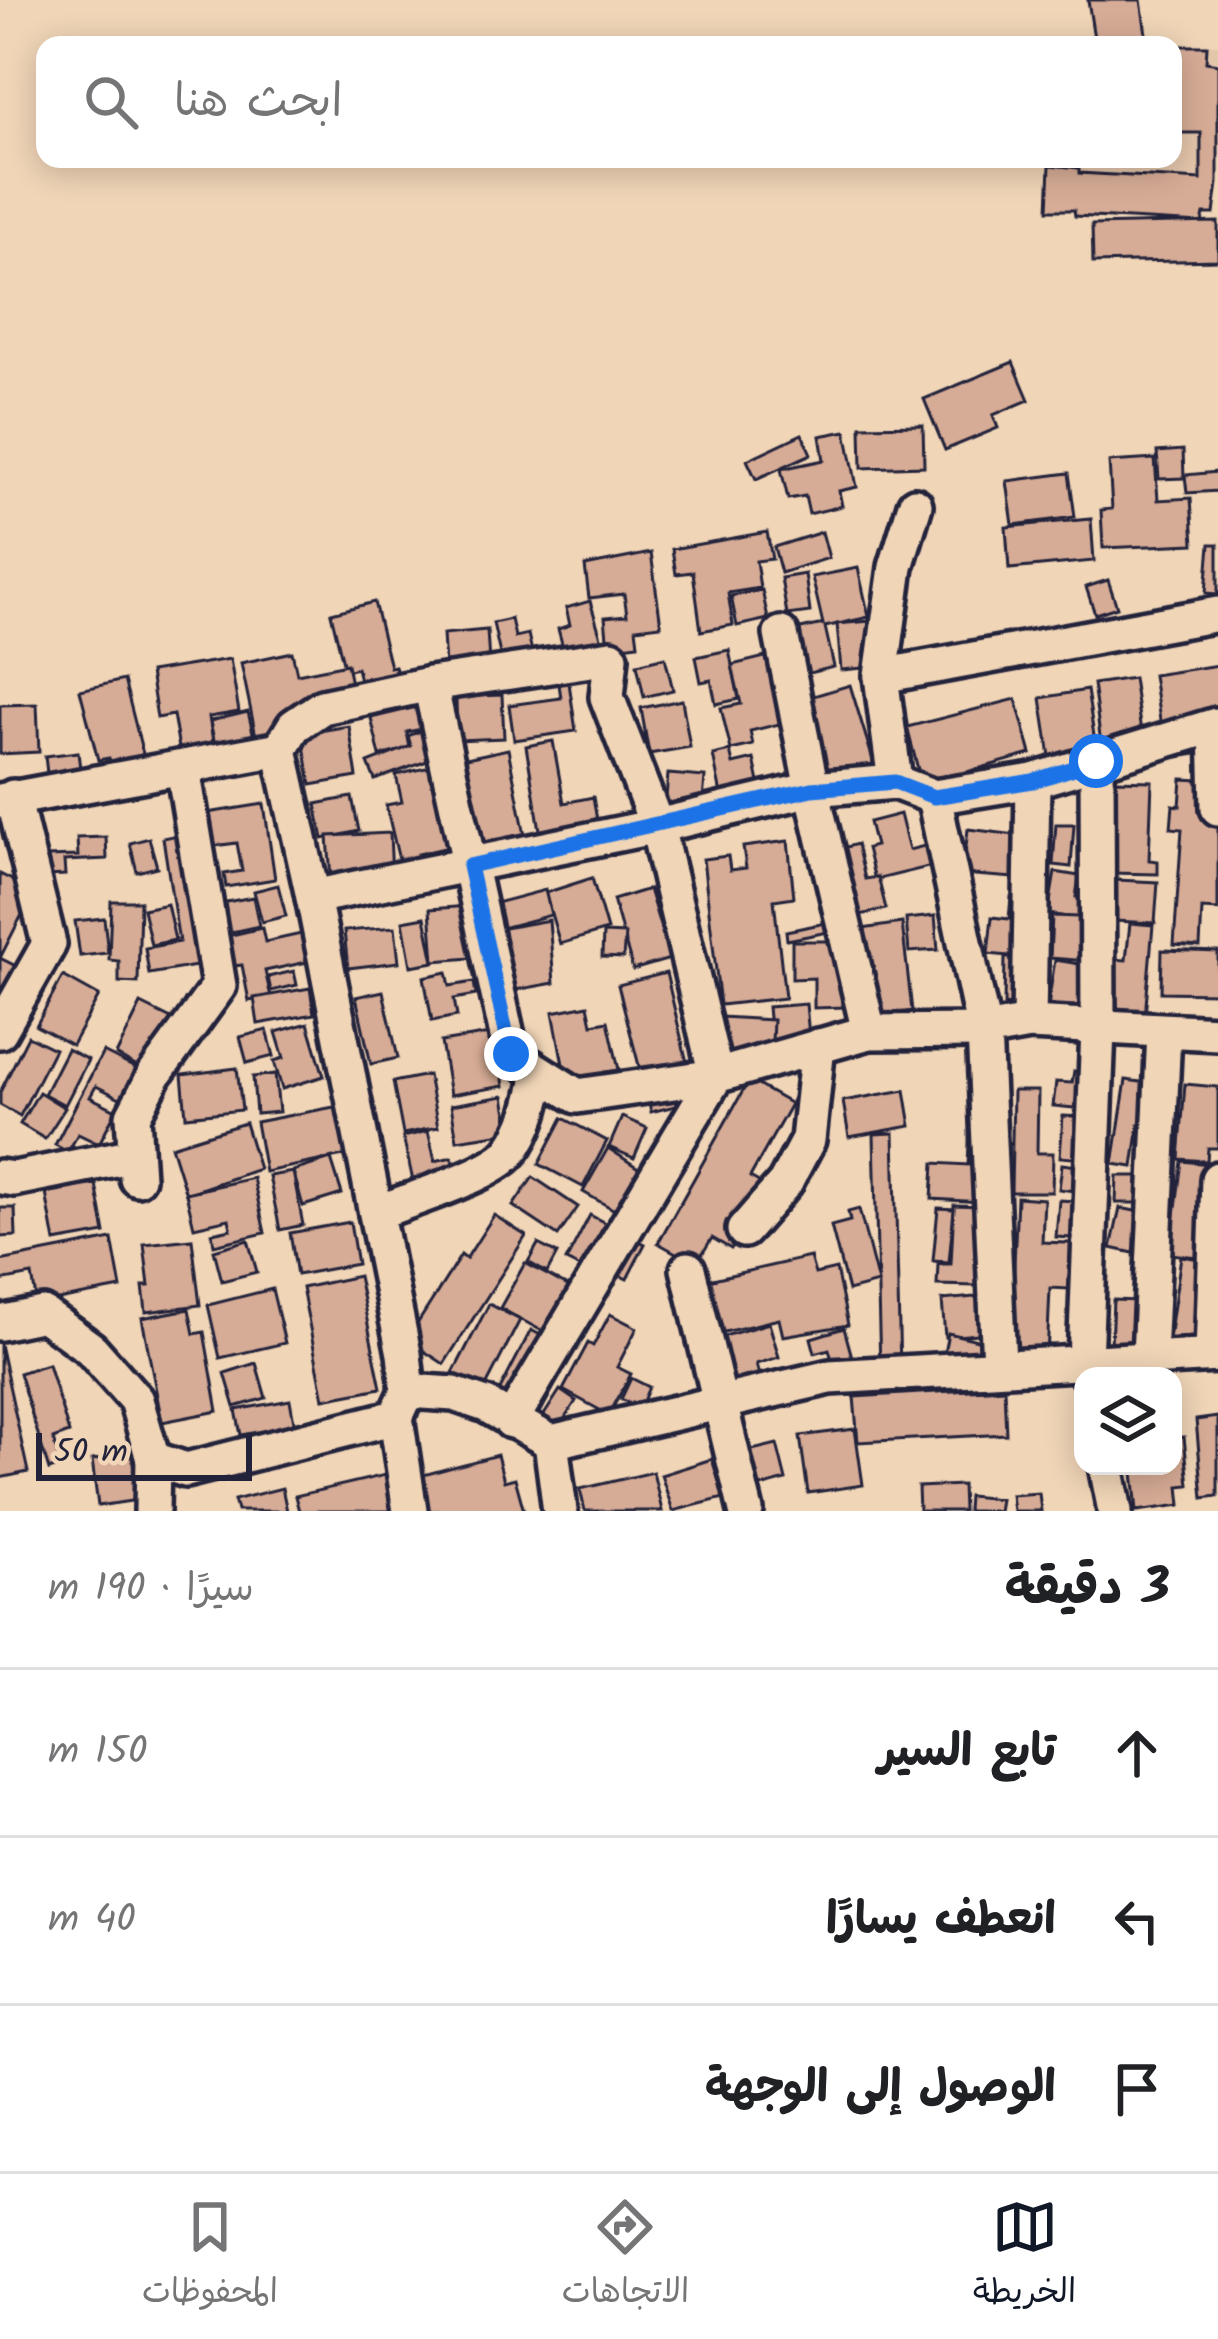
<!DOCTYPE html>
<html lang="ar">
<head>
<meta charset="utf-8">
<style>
  body { margin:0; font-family:Kalam,"Playpen Sans Arabic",sans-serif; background:#f2f2f2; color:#202124; direction:rtl }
  .controls { position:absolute; right:36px; bottom:36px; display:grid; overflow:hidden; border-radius:24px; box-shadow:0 6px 30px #0003 }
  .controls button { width:108px; height:108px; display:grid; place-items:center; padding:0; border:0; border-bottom:3px solid #e0e0e0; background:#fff; color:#202124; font:60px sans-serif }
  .scale { position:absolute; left:36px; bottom:30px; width:216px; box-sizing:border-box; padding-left:12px; border:6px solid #22223b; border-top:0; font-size:33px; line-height:42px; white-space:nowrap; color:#22223b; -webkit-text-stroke:9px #f0d5b7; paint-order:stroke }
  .stop { position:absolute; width:36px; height:36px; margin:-27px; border:9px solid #1a73e8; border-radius:50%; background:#fff }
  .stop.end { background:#1a73e8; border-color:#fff; box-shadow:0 3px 12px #0008 }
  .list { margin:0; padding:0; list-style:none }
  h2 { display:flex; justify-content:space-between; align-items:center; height:156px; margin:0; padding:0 48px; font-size:51px }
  h2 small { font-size:39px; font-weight:400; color:#757577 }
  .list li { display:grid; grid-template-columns:78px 1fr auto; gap:36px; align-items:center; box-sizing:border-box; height:168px; padding:0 48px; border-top:3px solid #e0e0e0 }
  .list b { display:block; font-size:45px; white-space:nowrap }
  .list em { font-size:39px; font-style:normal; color:#757577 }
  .icon { flex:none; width:66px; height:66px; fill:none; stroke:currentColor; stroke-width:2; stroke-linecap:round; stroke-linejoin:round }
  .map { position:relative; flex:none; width:1218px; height:1511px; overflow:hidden; direction:ltr }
  .search { position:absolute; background:#fff; box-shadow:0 6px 30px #0003; left:36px; right:36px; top:36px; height:132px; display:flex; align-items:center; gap:30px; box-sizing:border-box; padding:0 42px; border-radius:24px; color:#757577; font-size:45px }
  .sheet { height:660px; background:#fff }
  nav { display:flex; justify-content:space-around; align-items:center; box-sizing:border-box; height:168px; border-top:3px solid #e0e0e0; background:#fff; font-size:33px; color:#757577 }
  nav a { display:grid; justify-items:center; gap:6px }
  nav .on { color:#111827 }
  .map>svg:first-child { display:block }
  .built { fill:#e4c6ab }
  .building { fill:#d7ac96; stroke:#22223b; stroke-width:3 }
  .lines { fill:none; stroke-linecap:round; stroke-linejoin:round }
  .minor-casing { stroke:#22223b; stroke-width:42 }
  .minor { stroke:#f0d5b7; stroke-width:33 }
  .route { stroke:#1a73e8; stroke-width:15 }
</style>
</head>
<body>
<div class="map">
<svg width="1218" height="1511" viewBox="0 0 1218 1511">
  <rect width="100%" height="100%" fill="#f0d5b7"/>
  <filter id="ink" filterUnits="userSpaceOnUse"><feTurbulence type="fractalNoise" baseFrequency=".00833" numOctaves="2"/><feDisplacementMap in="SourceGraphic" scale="24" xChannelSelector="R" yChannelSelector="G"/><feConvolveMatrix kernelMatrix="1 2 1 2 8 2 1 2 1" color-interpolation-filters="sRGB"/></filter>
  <g filter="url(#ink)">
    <!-- built -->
    <polygon class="built" points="1064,43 1218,44 1218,183 1202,223 1075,216 1074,210 1048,210 1050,159 1173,159 1173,45"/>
    <!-- building -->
    <g class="building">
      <polygon points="1088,0 1141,0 1147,41 1095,45"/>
      <polygon points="1178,46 1207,46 1206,62 1218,64 1218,183 1214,214 1204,214 1202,223 1075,216 1074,210 1048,210 1050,165 1079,168 1079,173 1201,180 1201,133 1173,133"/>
      <polygon points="1218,222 1218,260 1093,263 1092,225"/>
      <polygon points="1013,362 1029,400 993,415 998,428 945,450 924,399"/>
      <polygon points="923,425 924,466 862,468 861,426"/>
      <polygon points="846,431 857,487 839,491 842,506 809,514 805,496 788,499 781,469 824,460 820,436"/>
      <polygon points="802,434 811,454 756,479 747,460"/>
      <polygon points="1183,450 1184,478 1159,479 1157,452"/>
      <polygon points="1155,459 1158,500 1191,498 1194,544 1103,548 1101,510 1112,509 1109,462"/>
      <polygon points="1218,472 1218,491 1187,493 1185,475"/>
      <polygon points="1069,473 1075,517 1013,525 1007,481"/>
      <polygon points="1091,519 1094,561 1009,569 1006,527"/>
      <polygon points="767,532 772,559 756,561 760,588 728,593 733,625 701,631 693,572 676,574 672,549"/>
      <polygon points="822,532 829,558 781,573 774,547"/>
      <polygon points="1210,544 1218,544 1218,594 1206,593"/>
      <polygon points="651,553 661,625 636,628 638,644 608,648 605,617 627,615 624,594 589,598 585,566"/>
      <polygon points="858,568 869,617 825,627 834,667 801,675 792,631 823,624 812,577"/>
      <polygon points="805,574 810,612 787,615 781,578"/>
      <polygon points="1108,580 1117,607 1095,614 1086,587"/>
      <polygon points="762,590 768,619 737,626 731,596"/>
      <polygon points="590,601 605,651 567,662 558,629 570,625 566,608"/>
      <polygon points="374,602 390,667 395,666 403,700 367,709 357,668 345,671 331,613"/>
      <polygon points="511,619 515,637 528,634 536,670 505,677 493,623"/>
      <polygon points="871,621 875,667 841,670 837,624"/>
      <polygon points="487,630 490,680 446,683 443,634"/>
      <polygon points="729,650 739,699 716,704 711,680 701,682 696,657"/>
      <polygon points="292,652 297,674 347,664 357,715 256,736 241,663"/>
      <polygon points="773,655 788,722 750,731 753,745 731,750 721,708 741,704 732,665"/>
      <polygon points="665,657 673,690 644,697 637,664"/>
      <polygon points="230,659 239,712 209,717 215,754 181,759 173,715 157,718 150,672"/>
      <polygon points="1218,665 1218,757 1214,751 1166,759 1153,675"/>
      <polygon points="1133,678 1143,745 1102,751 1093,684"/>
      <polygon points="124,680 146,766 113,774 109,758 98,760 80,690"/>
      <polygon points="569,683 576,731 514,740 509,705 561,698 559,684"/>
      <polygon points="850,685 877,773 827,789 800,700"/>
      <polygon points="1087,690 1097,755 1051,763 1041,698"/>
      <polygon points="502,695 504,738 457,740 456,697"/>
      <polygon points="1016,699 1031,754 970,771 975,788 926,800 907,727"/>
      <polygon points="682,700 690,747 649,754 641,708"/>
      <polygon points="37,704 39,752 0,754 0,705"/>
      <polygon points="421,706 427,728 407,732 410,748 380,756 371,718"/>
      <polygon points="248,712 259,758 220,768 210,721"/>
      <polygon points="349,726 357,777 311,785 302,734"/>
      <polygon points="427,728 438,757 375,780 368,763 411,746 408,736"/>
      <polygon points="553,741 564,803 593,797 599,832 542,842 526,746"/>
      <polygon points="508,749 525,835 479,845 462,759"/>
      <polygon points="730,751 733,764 754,759 763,801 724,809 713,755"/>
      <polygon points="78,752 82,786 49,791 45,756"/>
      <polygon points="434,766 453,846 418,854 422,868 402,873 386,805 402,802 396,775"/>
      <polygon points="668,774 705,777 702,813 665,810"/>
      <polygon points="1182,779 1218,781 1218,910 1202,909 1200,947 1174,945 1182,829 1171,828 1173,805 1180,806"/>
      <polygon points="1114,780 1152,781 1149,860 1158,861 1158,874 1111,873"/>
      <polygon points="352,797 359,831 323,839 316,804"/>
      <polygon points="264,804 275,879 226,887 224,874 242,871 237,843 206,847 201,814"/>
      <polygon points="900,814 909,850 940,842 945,863 875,880 867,848 875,846 869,822"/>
      <polygon points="1056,824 1074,824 1071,867 1053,865"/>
      <polygon points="968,829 1042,838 1029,958 988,954 992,917 1009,919 1011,897 1025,899 1028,879 963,874"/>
      <polygon points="188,833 208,964 149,974 145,948 179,942 163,838"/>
      <polygon points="390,833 392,878 331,881 328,836"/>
      <polygon points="106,837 107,859 64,861 65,875 47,876 46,857 78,856 77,838"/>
      <polygon points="149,838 157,867 137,872 130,843"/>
      <polygon points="788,841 794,897 774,900 785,998 720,1005 703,859 728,856 730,870 746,868 743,847"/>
      <polygon points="857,844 865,879 878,877 886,909 852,917 835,850"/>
      <polygon points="1055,872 1079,876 1076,897 1091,899 1087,920 1048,914"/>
      <polygon points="0,874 34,891 0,958 30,973 17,1016 0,1050"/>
      <polygon points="592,878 607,930 560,944 545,893"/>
      <polygon points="1116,880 1158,882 1155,923 1114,921"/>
      <polygon points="278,885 286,916 262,922 254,891"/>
      <polygon points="649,889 670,959 633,970 613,900"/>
      <polygon points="545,890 551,915 498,929 492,904"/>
      <polygon points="253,897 259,926 227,933 221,903"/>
      <polygon points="111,901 140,901 138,983 119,982 119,961 109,960"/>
      <polygon points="167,904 175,940 151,945 143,909"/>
      <polygon points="468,906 471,958 434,961 430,909"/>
      <polygon points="935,916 938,950 909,952 906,919"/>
      <polygon points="1052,916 1103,918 1101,962 1050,958"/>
      <polygon points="425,917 434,962 411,966 403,921"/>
      <polygon points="104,918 108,953 80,956 75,921"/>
      <polygon points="549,920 554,983 510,991 499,929"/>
      <polygon points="826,923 828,932 787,940 786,931"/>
      <polygon points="902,923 912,1011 869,1018 856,930"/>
      <polygon points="1130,923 1153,925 1143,1039 1105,1036 1112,959 1126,960"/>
      <polygon points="395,927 399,962 348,968 344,931"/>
      <polygon points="262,928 265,942 301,934 307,962 265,971 271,997 249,1001 242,965 234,966 227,936"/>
      <polygon points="603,933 625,934 623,958 602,957"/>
      <polygon points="792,941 845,941 846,1007 814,1008 814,978 792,979"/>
      <polygon points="1162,950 1218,952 1218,993 1161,992"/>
      <polygon points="1005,958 1031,958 1029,1006 1004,1005"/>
      <polygon points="1055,960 1092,966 1082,1029 1045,1024"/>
      <polygon points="294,971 297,985 271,991 268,977"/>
      <polygon points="447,972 450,986 474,982 476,995 454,999 457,1016 432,1021 424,977"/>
      <polygon points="666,973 696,1101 651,1112 618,985"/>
      <polygon points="63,976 99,996 72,1045 36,1026"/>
      <polygon points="310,988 314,1014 258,1024 254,998"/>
      <polygon points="383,991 398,1058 371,1064 356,997"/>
      <polygon points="141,1004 183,1025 157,1078 116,1055"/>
      <polygon points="806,1004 810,1047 772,1051 768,1007"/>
      <polygon points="588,1005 592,1024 608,1021 619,1070 605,1072 606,1077 567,1085 553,1012"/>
      <polygon points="720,1017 773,1020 771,1065 718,1063"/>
      <polygon points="308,1023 324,1076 282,1089 274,1061 284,1058 276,1032"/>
      <polygon points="267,1030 274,1056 247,1063 240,1037"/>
      <polygon points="496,1033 504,1086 450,1095 441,1042"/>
      <polygon points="28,1036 54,1049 20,1116 0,1105 0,1092"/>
      <polygon points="67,1049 88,1060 65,1105 44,1094"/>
      <polygon points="103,1052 149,1075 134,1105 96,1086 90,1097 116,1110 99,1144 78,1134 68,1152 55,1145"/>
      <polygon points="237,1068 242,1110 186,1116 182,1075"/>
      <polygon points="1074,1071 1089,1073 1085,1109 1053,1106 1056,1082 1072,1083"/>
      <polygon points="275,1074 279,1112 256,1114 253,1077"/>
      <polygon points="428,1075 438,1127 403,1134 393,1082"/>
      <polygon points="749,1080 791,1104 750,1177 766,1186 731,1249 712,1238 696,1264 658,1243"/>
      <polygon points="1126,1080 1163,1085 1156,1128 1139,1125 1133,1167 1113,1164"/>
      <polygon points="1185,1084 1218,1087 1218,1148 1208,1148 1207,1161 1179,1159"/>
      <polygon points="905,1090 911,1126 849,1137 843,1101"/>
      <polygon points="1013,1091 1038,1091 1037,1153 1053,1153 1052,1192 1011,1192"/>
      <polygon points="39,1092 65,1108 45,1139 20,1124"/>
      <polygon points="504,1096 510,1132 457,1140 451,1105"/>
      <polygon points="339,1106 348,1155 265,1172 256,1122"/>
      <polygon points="1063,1116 1099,1118 1095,1160 1060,1157"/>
      <polygon points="622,1117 647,1128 634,1158 609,1147"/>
      <polygon points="563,1118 607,1141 583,1187 539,1164"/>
      <polygon points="970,1119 993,1120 991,1147 1006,1148 1003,1195 982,1202 932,1199 934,1163 968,1165"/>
      <polygon points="245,1123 259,1169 186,1194 171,1146"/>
      <polygon points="428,1131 435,1161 452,1157 461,1191 418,1202 403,1137"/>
      <polygon points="894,1133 900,1369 880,1369 874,1134"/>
      <polygon points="608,1148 664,1185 641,1225 583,1192"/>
      <polygon points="331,1159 342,1194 303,1206 293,1171"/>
      <polygon points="1182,1161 1218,1165 1217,1259 1170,1254"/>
      <polygon points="1062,1164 1093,1168 1090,1193 1059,1189"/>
      <polygon points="293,1172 303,1225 280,1230 269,1176"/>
      <polygon points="1117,1176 1170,1176 1169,1203 1116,1203"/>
      <polygon points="533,1177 578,1207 558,1236 513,1206"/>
      <polygon points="253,1178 265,1233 214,1245 212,1233 231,1229 229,1219 194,1227 186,1193"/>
      <polygon points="96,1184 105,1233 55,1242 46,1193"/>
      <polygon points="1017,1197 1044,1199 1042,1242 1091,1244 1089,1290 1050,1288 1047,1358 1010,1356"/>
      <polygon points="1059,1200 1091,1202 1088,1239 1056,1237"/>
      <polygon points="954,1205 980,1206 976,1286 937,1285 938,1264 951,1264"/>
      <polygon points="0,1208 15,1208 16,1236 0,1237"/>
      <polygon points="938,1208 954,1209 949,1262 933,1261"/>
      <polygon points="1120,1208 1165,1217 1156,1258 1111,1248"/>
      <polygon points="859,1209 878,1283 848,1291 831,1226 850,1221 848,1212"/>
      <polygon points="494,1215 526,1236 444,1364 407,1340 461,1255 466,1259"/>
      <polygon points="590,1215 645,1244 627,1279 607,1269 603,1279 566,1261"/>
      <polygon points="350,1222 357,1264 297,1275 290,1233"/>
      <polygon points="112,1239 121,1288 37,1304 32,1275 0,1281 0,1261"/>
      <polygon points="192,1239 200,1305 146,1312 143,1286 149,1286 144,1244"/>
      <polygon points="248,1240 257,1272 222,1281 214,1250"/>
      <polygon points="538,1244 557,1254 547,1273 528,1262"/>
      <polygon points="1181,1256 1218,1262 1215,1366 1166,1360"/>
      <polygon points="810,1257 815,1274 836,1269 848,1325 783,1336 779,1319 716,1334 704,1281"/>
      <polygon points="525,1263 601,1304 577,1350 500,1308"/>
      <polygon points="358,1276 381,1388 324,1399 302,1288"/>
      <polygon points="272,1289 285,1343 220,1358 208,1305"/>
      <polygon points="997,1295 1000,1332 945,1337 942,1300"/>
      <polygon points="1113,1300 1162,1302 1160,1347 1111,1345"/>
      <polygon points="489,1304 520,1320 482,1394 451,1377"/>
      <polygon points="189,1309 194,1334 204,1332 218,1411 162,1422 142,1318"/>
      <polygon points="610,1314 637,1328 617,1367 631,1374 609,1415 563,1390 588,1343 593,1346"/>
      <polygon points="769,1323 779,1357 756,1364 764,1393 732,1402 714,1339"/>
      <polygon points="844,1328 858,1379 839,1384 829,1349 815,1353 811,1338"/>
      <polygon points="531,1330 559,1345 543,1373 557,1381 531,1430 490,1409"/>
      <polygon points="948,1333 982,1341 974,1375 941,1368"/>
      <polygon points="0,1344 28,1472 0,1478"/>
      <polygon points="256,1363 266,1398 235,1407 225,1373"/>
      <polygon points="48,1364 69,1433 53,1439 61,1466 49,1470 19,1373"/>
      <polygon points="631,1378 649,1387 640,1408 621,1399"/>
      <polygon points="1004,1388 1006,1434 858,1442 854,1397"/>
      <polygon points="560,1390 576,1401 551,1440 535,1429"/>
      <polygon points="290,1400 299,1449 262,1456 258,1432 241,1435 236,1410"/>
      <polygon points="1218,1417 1218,1496 1203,1498 1196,1420"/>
      <polygon points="855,1429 863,1485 808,1493 800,1436"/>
      <polygon points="1184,1437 1189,1485 1179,1486 1181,1505 1137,1511 1133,1472 1173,1466 1173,1438"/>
      <polygon points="777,1444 786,1480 754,1489 744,1452"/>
      <polygon points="132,1455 138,1500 98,1506 92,1460"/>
      <polygon points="497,1455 504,1481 515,1478 524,1511 425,1511 416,1477"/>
      <polygon points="712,1459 724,1498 673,1511 661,1475"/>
      <polygon points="398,1472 407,1511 299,1511 295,1496"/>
      <polygon points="653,1472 662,1511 585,1511 580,1489"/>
      <polygon points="962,1485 963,1511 919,1511 918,1487"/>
      <polygon points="282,1488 287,1511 237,1511 234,1500"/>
      <polygon points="1039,1493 1041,1511 1013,1511 1011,1495"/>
      <polygon points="968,1496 1000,1499 998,1511 967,1511"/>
    </g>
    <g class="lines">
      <!-- minor casing -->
      <g class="minor-casing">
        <g id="minor">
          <polyline points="781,634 812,789 869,1032"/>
          <polyline points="881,676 896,567 915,505"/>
          <polyline points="430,684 511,1054 577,1096 716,1076 869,1032 984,1031 1029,1023 1218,1033"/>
          <polyline points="280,749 294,726 322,707 430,684 611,657 607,697 657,826 716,1076 511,1421"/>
          <polyline points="895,782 881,676 1218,614"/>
          <polyline points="934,797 984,1031 999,1365"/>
          <polyline points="0,801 280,749 313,897"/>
          <polyline points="1029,1023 1033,781"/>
          <polyline points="0,1031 49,944 13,797"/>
          <polyline points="0,1177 14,1179 135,1155"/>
          <polyline points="137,1178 133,1116 155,1074 219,986 183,768"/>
          <path d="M376,1213C406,1201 494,1174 511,1151C529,1127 534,1101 540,1073"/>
          <polyline points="744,1230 785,1183 808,1140 818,1046"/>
          <polyline points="688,1269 746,1511"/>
          <polyline points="0,1323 43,1314 91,1349 136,1400 153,1459 186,1470 396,1417 408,1391 454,1394 486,1405 551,1442 830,1377 1218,1355"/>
          <polyline points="1212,1355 1218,1179"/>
          <polyline points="1149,1357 1164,1032"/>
          <polyline points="1088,1376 1085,1362 1098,1029 1097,761"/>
          <polyline points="408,1391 404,1354 313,897 657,826 812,789 895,782 934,797 1033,781 1216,725 1218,808"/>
          <polyline points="396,1417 410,1511"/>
          <polyline points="551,1442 560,1511"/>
          <polyline points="1106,1466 1115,1511"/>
          <polyline points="152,1511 153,1459"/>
        </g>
      </g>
      <!-- minor -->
      <use href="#minor" class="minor"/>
    </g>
  </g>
  <g class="lines" filter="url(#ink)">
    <!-- route -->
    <polyline class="route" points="511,1054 469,866 812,789 895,782 934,797 1033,781 1096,761"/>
  </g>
</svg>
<div class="controls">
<button><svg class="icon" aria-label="layers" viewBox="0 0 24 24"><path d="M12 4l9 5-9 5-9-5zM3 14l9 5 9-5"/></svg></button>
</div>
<div class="scale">50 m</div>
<div class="stop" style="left:1096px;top:761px"></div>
<div class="stop end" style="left:511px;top:1054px"></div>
<div class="search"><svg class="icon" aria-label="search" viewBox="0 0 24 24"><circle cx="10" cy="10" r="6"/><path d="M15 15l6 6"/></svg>ابحث هنا</div>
</div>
<section class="sheet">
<h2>3 دقيقة<small>سيرًا · 190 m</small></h2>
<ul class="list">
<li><svg class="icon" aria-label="ahead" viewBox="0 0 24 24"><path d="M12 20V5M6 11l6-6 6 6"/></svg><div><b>تابع السير</b></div><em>150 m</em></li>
<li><svg class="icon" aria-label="left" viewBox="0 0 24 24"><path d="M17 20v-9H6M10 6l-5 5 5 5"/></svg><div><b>انعطف يسارًا</b></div><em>40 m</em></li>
<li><svg class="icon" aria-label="arrive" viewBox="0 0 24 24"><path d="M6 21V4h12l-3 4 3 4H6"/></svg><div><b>الوصول إلى الوجهة</b></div></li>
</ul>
</section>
<nav>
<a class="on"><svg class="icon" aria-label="map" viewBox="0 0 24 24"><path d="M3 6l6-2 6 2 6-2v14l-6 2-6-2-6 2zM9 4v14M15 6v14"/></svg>الخريطة</a>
<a><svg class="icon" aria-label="directions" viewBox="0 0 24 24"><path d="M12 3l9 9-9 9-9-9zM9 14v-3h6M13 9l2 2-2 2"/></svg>الاتجاهات</a>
<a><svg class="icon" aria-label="saved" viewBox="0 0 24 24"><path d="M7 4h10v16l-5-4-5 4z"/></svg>المحفوظات</a>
</nav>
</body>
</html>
